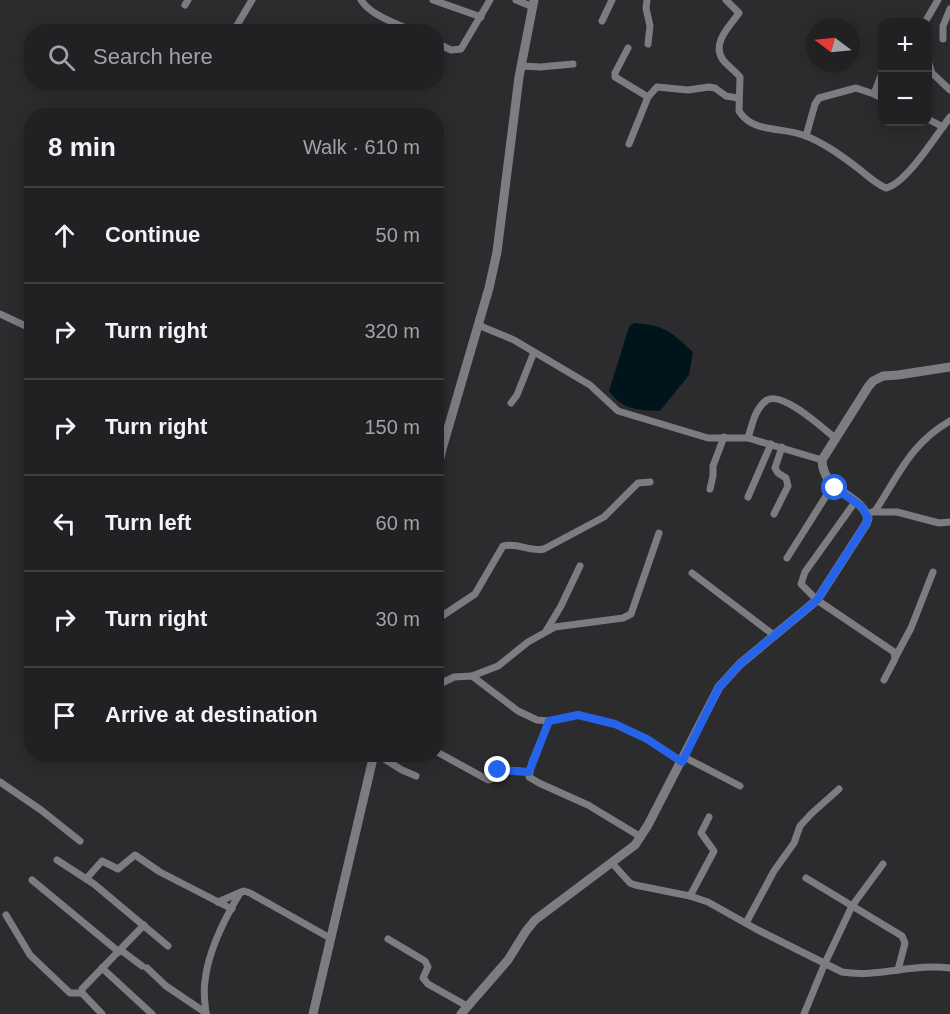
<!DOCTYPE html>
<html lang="en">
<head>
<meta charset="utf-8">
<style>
  body { margin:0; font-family:Helvetica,sans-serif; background:#29292b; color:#f1f3f6 }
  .controls { position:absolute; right:18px; top:18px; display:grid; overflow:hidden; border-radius:12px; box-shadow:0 3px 15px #0003 }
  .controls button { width:54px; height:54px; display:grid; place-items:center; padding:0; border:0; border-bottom:2px solid #3e3e41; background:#212123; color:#f1f3f6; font:30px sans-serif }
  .compass { position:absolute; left:806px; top:18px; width:54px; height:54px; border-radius:50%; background:#212123; box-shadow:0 3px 15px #0003; rotate:286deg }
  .stop { position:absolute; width:18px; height:18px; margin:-14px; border:4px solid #2563eb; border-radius:50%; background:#fff }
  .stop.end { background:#2563eb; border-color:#fff; box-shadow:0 2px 6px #0008 }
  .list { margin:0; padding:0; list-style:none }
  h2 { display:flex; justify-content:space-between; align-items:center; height:78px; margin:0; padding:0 24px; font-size:26px }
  h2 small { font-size:20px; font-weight:400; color:#a2a3a6 }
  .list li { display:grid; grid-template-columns:39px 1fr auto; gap:18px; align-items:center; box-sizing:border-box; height:96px; padding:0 24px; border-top:2px solid #3e3e41 }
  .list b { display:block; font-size:22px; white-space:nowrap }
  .list em { font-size:20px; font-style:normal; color:#a2a3a6 }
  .icon { flex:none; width:33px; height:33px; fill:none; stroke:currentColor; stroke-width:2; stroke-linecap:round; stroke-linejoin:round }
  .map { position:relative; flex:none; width:950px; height:1014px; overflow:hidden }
  .search { position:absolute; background:#212123; box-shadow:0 3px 15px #0003; left:24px; top:24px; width:420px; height:66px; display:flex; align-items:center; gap:15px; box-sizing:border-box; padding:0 21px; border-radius:24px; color:#a2a3a6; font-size:22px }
  .panel { position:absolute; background:#212123; box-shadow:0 3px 15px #0003; left:24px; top:108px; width:420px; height:654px; border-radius:24px }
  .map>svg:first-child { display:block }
  .water { fill:#00141c }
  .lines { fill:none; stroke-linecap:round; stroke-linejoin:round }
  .minor { stroke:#7d7c80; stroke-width:7 }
  .tertiary { stroke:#7d7c80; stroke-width:9 }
  .route { stroke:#2563eb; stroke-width:8 }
</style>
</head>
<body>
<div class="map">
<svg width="950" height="1014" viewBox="0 0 950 1014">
  <rect width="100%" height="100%" fill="#2c2c2f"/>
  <!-- water -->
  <path class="water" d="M634,323C665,325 671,332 693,352L689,375L660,411C638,410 622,410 609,391L629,327Z"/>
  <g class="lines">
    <!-- minor -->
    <g class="minor">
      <path d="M361,0C371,16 397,23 414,32"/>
      <polyline points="433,0 481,17"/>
      <polyline points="516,0 533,7"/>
      <polyline points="647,0 646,8 650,26 648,44"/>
      <path d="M726,0L739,13C730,26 711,43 723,60C728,66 735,71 740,77L739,111C752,133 782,127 803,135C823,142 842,156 859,169C868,176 876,184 886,188C906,184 937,134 950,117"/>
      <polyline points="185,5 188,0"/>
      <polyline points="602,21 612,0"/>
      <polyline points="925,22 938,0"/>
      <polyline points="233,32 252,0"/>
      <polyline points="943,39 943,26 950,9"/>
      <polyline points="436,43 451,50 461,49 490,0"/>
      <polyline points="628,48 615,73 615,77 648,97"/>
      <polyline points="928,61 932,73 950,90"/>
      <polyline points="521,66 540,67 573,64"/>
      <polyline points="882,73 874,94 882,98"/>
      <polyline points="928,119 943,127"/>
      <polyline points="806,136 815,104 819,98 856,88 874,94"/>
      <polyline points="629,144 648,97 657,87 688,90 709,87 715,88 726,96 738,98"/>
      <polyline points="0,314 32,329"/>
      <polyline points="478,325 514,340 590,385 618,411 708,438 748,438 822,460"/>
      <polyline points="511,403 517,395 534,352"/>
      <path d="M748,438C752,425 755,408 767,400C783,391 824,429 836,439"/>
      <polyline points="710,489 713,476 713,466 724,437"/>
      <polyline points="748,497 771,444"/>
      <polyline points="855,502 805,572 801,584 817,600 894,652 895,659 884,680"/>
      <path d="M875,511C899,475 910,444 950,421"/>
      <polyline points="872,512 897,512 939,523 950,522"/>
      <polyline points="774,514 788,486 786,478 778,473 775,468 782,447"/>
      <polyline points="787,558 833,485"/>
      <polyline points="692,573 775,636"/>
      <path d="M436,620L475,594L503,546C517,542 530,552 544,549L604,517L638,483L650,482"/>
      <polyline points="546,631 561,606 580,566"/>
      <polyline points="896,656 911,628 933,572"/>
      <polyline points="472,676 498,666 528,642 555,627 623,618 631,614 659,533"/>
      <polyline points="436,686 454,677 472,676 518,711 537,720 549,721 578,715 615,724 647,739 682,762"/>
      <polyline points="549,721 532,762 529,777 539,783 588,805 641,837"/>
      <polyline points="439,753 488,780 492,779 495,772 499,769 529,772"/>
      <polyline points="376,754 402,770 416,776"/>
      <polyline points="684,757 740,786"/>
      <polyline points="0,782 41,810 80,841"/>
      <polyline points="57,860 94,884 168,946"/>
      <path d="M612,863L630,883L635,885L690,896L708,902L756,929L842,972C877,978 914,963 950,968"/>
      <polyline points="806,878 902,936 905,943 898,970"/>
      <polyline points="86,879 102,861 118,869 135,855 160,872 232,909"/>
      <polyline points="32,880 119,952"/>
      <polyline points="690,896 714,851 701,833 709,817"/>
      <polyline points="218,902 241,892"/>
      <polyline points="6,915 30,955 70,993 82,993"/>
      <polyline points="746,923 774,871 794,843 800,826 811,814 839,789"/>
      <polyline points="388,939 425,961 428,967 423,978 428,984 467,1006"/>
      <polyline points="122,949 122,951 142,966"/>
      <polyline points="102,968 152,1014"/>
      <polyline points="147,968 166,986 206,1013"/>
      <polyline points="102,1014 82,993 82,989 144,925"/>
      <path d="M206,1014C205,1003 203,992 205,981C208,951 225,918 240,893L244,891L250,893L330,938"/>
      <polyline points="804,1014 825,963 852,906 883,864"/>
    </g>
    <!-- tertiary -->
    <g class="tertiary">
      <polyline points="436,475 442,449 489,288 497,252 519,77 534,0"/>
      <polyline points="313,1014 374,754"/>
      <path d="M461,1014L508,960L526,931L535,920L635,845L648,825L719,687L740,664L817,600L866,524L868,518C860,493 823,493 822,460L868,387L873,381L883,376L898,375L950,367"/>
    </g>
  </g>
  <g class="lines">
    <!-- route -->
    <polyline class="route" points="498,770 529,772 549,721 578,715 615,724 647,739 682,762 719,687 740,664 817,600 866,524 868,518 862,507 835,488"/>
  </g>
</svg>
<div class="controls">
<button>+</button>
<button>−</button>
</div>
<svg class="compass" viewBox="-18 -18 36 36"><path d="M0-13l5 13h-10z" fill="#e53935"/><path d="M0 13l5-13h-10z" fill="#a2a3a6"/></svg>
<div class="stop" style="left:835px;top:488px"></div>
<div class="stop end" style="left:498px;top:770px"></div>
<div class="search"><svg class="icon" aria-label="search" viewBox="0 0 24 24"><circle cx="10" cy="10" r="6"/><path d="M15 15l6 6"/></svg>Search here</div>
<section class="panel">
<h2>8 min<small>Walk · 610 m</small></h2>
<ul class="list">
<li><svg class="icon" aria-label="ahead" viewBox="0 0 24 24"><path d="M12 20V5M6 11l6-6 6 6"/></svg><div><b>Continue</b></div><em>50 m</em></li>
<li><svg class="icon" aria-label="right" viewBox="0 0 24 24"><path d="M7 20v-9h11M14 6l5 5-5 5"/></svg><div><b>Turn right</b></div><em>320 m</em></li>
<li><svg class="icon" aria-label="right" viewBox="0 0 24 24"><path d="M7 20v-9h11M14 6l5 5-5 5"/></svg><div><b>Turn right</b></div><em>150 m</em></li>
<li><svg class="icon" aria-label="left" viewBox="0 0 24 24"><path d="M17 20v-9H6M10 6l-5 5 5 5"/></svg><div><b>Turn left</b></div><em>60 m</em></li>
<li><svg class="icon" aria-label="right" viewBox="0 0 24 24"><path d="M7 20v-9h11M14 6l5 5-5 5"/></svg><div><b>Turn right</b></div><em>30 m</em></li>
<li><svg class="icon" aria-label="arrive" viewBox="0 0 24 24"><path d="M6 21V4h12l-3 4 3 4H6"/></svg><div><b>Arrive at destination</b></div></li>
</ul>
</section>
</div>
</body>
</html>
